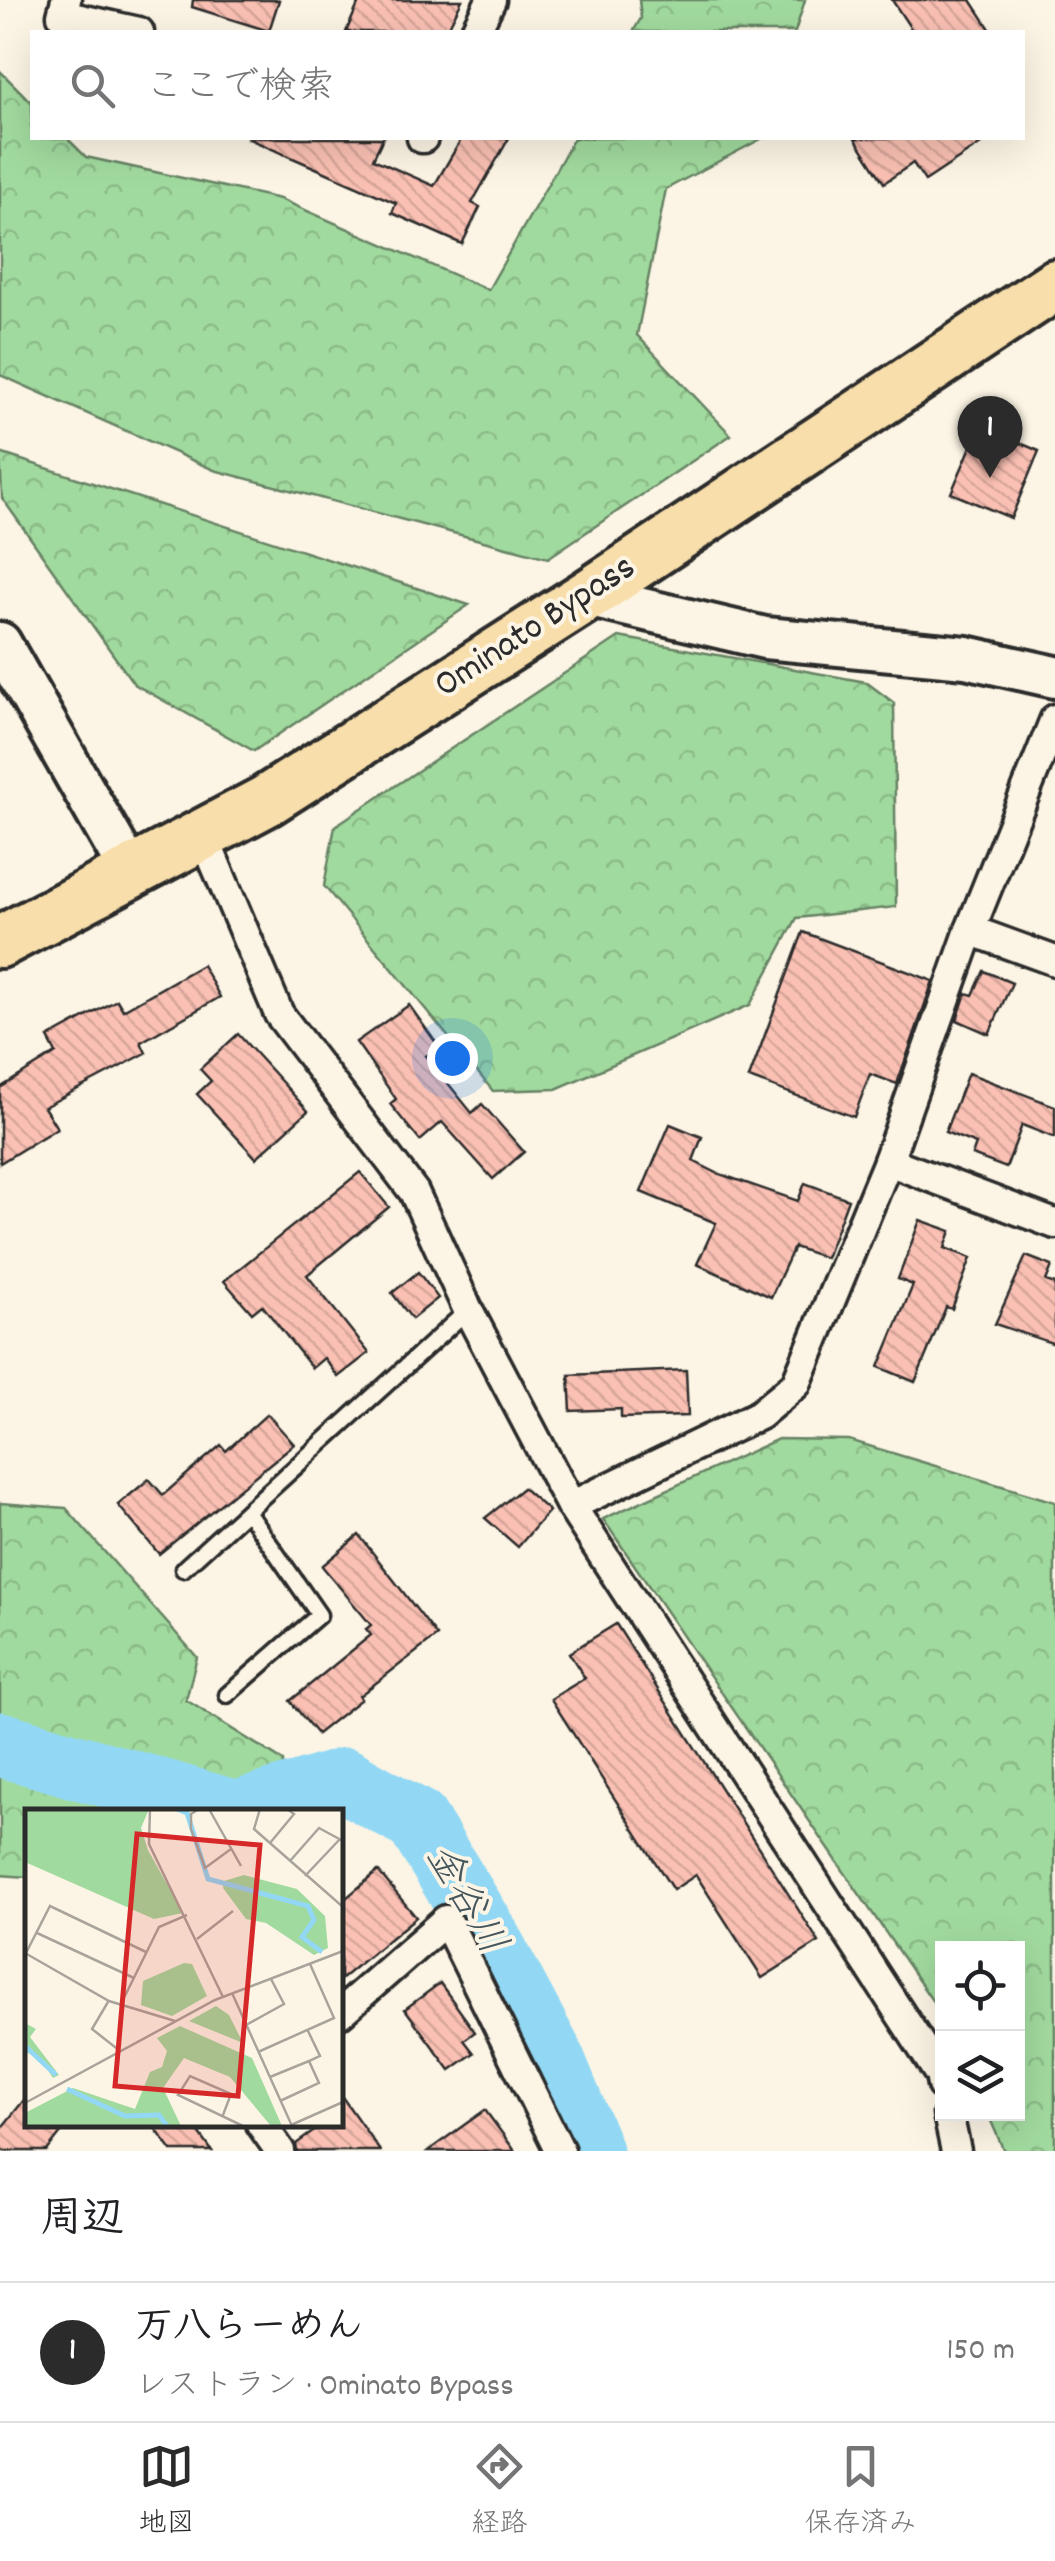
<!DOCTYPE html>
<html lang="ja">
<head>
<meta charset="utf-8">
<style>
  body { margin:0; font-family:Dekko,"Klee One",sans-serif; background:#f2f2f2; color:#202124 }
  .controls { position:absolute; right:30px; bottom:30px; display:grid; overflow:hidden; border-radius:0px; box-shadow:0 10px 40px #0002 }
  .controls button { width:90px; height:90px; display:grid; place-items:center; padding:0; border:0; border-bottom:2px solid #e0e0e0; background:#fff; color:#202124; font:50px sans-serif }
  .you { position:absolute; left:452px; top:1058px; width:35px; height:35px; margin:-25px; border:8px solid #fff; border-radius:50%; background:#1a73e8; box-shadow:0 0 0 15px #1a73e833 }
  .badge { display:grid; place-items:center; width:65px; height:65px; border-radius:50%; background:#2b2b2b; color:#fff; font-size:32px; font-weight:700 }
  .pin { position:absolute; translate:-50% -82px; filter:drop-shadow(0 2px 5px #0008) }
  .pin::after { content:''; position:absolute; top:52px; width:35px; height:30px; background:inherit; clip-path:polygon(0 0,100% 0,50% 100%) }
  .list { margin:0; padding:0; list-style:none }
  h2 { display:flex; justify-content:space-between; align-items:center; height:130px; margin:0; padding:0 40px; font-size:42px }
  h2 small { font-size:32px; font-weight:400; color:#757577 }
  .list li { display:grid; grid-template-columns:65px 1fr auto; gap:30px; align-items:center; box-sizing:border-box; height:140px; padding:0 40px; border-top:2px solid #e0e0e0 }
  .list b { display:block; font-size:38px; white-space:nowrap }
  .list p { margin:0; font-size:32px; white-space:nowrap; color:#757577 }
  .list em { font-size:32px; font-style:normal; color:#757577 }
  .icon { flex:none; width:55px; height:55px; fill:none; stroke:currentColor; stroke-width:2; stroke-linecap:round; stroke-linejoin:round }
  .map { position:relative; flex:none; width:1055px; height:2151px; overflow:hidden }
  .search { position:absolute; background:#fff; box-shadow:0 10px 40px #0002; left:30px; right:30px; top:30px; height:110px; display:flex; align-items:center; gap:25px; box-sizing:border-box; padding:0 35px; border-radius:0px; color:#757577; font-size:38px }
  .sheet { height:270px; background:#fff }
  nav { display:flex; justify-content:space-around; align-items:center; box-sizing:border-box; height:140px; border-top:2px solid #e0e0e0; background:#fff; font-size:28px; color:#757577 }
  nav a { display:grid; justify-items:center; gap:5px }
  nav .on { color:#2b2b2b }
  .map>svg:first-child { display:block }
  .forest { fill:url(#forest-crowns); stroke:#668264; stroke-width:2.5 }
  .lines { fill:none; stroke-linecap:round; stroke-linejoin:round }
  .river { stroke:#92d8f4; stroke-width:65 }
  .building { fill:url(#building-back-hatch); stroke:#2b2b2b; stroke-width:2.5 }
  .lane-casing { stroke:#2b2b2b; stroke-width:21 }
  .street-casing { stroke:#2b2b2b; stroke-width:35 }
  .secondary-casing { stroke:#2b2b2b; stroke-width:48 }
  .highway-casing { stroke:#2b2b2b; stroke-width:58 }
  .lane { stroke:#fcf5e5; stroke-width:14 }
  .street { stroke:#fcf5e5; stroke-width:28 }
  .secondary { stroke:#fcf5e5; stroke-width:40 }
  .highway { stroke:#f8deab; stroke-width:50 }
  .labels { text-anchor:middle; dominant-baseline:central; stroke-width:8; stroke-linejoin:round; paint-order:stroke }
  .street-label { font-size:38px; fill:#2b2b2b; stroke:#fcf5e5 }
  .water-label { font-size:40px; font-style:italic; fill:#45565d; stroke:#fcf5e5 }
  .inset-river { fill:none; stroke:#92d8f4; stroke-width:5 }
  .inset-road { fill:none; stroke:#a8a49b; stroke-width:2.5 }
  .view { fill:#d62828; fill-opacity:0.15; stroke:#d62828; stroke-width:5 }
  .inset-edge { fill:none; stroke:#2b2b2b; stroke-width:5 }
</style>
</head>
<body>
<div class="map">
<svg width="1055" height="2151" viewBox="0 0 1055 2151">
  <defs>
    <pattern id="forest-crowns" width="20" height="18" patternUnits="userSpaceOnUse" patternTransform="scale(2.5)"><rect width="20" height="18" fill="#a1da9e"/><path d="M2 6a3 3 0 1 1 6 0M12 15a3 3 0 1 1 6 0" fill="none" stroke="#8bbb88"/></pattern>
    <pattern id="building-back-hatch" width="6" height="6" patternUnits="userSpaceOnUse" patternTransform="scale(2.5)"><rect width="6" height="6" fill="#fac0b3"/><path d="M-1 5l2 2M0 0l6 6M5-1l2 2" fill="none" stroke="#d6a59a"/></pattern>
  </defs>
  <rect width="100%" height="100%" fill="#fcf5e5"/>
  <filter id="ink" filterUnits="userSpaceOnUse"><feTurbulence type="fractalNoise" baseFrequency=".01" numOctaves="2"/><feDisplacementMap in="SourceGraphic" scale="20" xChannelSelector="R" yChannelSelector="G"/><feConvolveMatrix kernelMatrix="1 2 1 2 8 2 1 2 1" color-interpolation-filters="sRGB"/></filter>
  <g filter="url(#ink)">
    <!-- forest -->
    <g class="forest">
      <polygon points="639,0 805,0 795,32 633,32 641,18"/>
      <polygon points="0,71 32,103 32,138 67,138 86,157 280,199 488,290 574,138 763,138 666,189 637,335 731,435 548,558 214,470 0,375"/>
      <polygon points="0,453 469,605 254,751 134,684 2,498"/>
      <polygon points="619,637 866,682 894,703 896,907 797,918 750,1005 556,1089 493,1091 324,886 335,826"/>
      <polygon points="778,1439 849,1440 1055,1502 1055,2151 1004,2151 988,2114 1018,2114 1018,1949 942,1949 942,2015 603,1519"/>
      <polygon points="0,1503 66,1508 197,1657 186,1700 283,1761 283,1811 28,1811 27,1877 0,1875"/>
    </g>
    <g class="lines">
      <!-- river -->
      <g class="river">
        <polyline points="0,1744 229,1811"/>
        <polyline points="244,1811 345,1780 417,1821 481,1925 549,2052 590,2151"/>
      </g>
    </g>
    <!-- building -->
    <g class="building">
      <polygon points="193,0 279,0 269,31 192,7"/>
      <polygon points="360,0 462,0 446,32 346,32"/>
      <polygon points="892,0 971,0 992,32 913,32"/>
      <polygon points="247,138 383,138 373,159 434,186 462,138 509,138 472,203 480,207 462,244 392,213 396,203"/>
      <polygon points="855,138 990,138 925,181 913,163 884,183"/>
      <polygon points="980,426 1039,451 1011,518 951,493"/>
      <polygon points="803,932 933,981 897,1084 870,1074 854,1117 749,1078"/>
      <polygon points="202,965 220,997 141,1042 146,1053 44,1107 57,1128 0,1163 0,1088 56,1053 48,1038 117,1000 123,1010"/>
      <polygon points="984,971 1012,983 989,1034 957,1020 966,993 973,995"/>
      <polygon points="409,1005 439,1047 426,1056 472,1113 482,1104 524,1152 493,1179 442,1122 420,1141 390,1104 396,1099 356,1042"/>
      <polygon points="238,1034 308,1111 256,1158 197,1094 211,1081 200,1069"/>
      <polygon points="968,1073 1055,1106 1055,1138 1022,1125 1006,1168 972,1155 976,1144 945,1132"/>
      <polygon points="670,1124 702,1137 693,1161 717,1173 798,1201 805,1183 848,1199 826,1258 794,1247 771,1297 697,1264 716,1223 641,1192"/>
      <polygon points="360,1172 389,1207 307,1275 369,1353 338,1377 324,1358 312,1368 262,1305 252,1313 224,1281"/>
      <polygon points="920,1220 951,1231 945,1248 971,1258 952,1309 946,1307 915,1382 879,1367 913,1285 898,1279"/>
      <polygon points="1026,1256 1052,1266 1046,1281 1055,1284 1055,1344 995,1324"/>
      <polygon points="418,1272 438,1298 412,1319 392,1293"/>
      <polygon points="686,1370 688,1416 621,1418 621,1409 571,1411 569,1375"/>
      <polygon points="267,1414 294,1444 159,1554 118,1505 149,1479 163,1495 221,1445 226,1451"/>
      <polygon points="523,1488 549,1511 518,1547 485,1518"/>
      <polygon points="359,1535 437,1636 359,1696 361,1699 317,1734 290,1701 371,1635 366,1629 371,1625 322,1566"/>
      <polygon points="616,1624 819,1942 762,1978 696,1875 673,1890 551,1699 585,1678 569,1653"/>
      <polygon points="378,1871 416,1917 340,1980 340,1903"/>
      <polygon points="440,1983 475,2032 464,2040 474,2053 450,2070 405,2009"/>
      <polygon points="340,2094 380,2151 297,2151 296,2144 324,2124 340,2124"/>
      <polygon points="28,2095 28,2124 68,2124 47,2151 0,2151 0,2130"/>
      <polygon points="485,2110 515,2151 428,2151"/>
      <polygon points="152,2124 193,2124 212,2151 172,2151"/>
    </g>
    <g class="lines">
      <!-- lane casing -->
      <g class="lane-casing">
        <g id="lane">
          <polyline points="183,1569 468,1310"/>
          <polyline points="227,1695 319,1615 247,1511"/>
        </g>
      </g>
      <!-- street casing -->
      <g class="street-casing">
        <g id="street">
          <polyline points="66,0 62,15 139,32"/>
          <polyline points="475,32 491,0"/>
          <polyline points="422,138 423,138"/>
          <polyline points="203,835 279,1014 414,1192 468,1310 571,1506 940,2075 942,2085"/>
          <polyline points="970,930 1055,961"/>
          <polyline points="888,1161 1055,1224"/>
          <polyline points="571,1506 759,1415 796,1384 888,1161 970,930 1055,719"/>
          <polyline points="340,2013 446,1920 560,2151"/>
          <polyline points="948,2114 956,2151"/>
          <polyline points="261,2124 280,2151"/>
        </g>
      </g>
      <!-- secondary casing -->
      <g class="secondary-casing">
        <g id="secondary">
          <polyline points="587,596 765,638 966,657 1055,677"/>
          <polyline points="0,643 130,871"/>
        </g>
      </g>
      <!-- highway casing -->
      <g class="highway-casing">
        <polyline id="highway" points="0,942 266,801 587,596 1055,285"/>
      </g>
      <!-- lane -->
      <use href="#lane" class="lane"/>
      <!-- street -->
      <use href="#street" class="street"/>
      <!-- secondary -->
      <use href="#secondary" class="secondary"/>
      <!-- highway -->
      <use href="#highway" class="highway"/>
    </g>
  </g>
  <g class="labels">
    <!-- street labels -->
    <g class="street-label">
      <text transform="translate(536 628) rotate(-33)">Ominato Bypass</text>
    </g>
    <!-- water labels -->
    <g class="water-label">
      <text transform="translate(463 1901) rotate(60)">金谷川</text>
    </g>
  </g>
  <!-- overview -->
  <g transform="translate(25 1809)">
    <rect width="318" height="318" fill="#fcf5e5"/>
    <path d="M0,0H124L116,19L123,41L158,104L129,110L0,53ZM219,66L272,80L300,107L303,139L289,146L241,114L221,110L198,79L199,72ZM159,154L167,155L182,187L147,207L116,196L118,172ZM191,197L204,206L218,234L164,212ZM0,214L11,220L5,228L34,266L28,269L14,248L0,243ZM155,217L227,249L257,317H246L205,268L159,249L138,279L156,317H0V304L48,279L110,300L125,263L137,258L142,242L132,229Z" fill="#a1da9e"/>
    <path class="inset-river" d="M152,0L162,4L183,70L283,97L289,111L277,128L297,143M0,237L31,266M42,280L100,307L134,306L142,317"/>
    <path class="inset-road" d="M125,0L124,35L198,188M174,0L166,5V20L180,59L206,40M184,0L216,57M235,0L229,20L318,98M245,34L269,5L262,0M265,52L294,19L318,32M280,67L315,30M12,124L109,169M172,130L208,102M0,144L84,192L150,212M1,144L25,97L121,143M207,184L267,317M83,193L67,220L95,242M95,197L134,118L162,106M221,216L259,195L246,170M233,243L309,209L285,155M245,268L284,252M255,292L294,274L284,252L295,247L283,222M0,294L190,191L318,142M198,306L206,285L165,267L153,286L218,317M266,316L318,293"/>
    <path class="view" d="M112,25L235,36L213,287L90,277Z"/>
    <rect width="318" height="318" class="inset-edge"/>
  </g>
</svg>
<div class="controls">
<button><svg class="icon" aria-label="locate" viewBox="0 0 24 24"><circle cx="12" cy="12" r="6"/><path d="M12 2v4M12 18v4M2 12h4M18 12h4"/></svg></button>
<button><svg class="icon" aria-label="layers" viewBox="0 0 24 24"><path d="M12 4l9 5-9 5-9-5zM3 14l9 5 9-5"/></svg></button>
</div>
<div class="you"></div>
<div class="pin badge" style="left:990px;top:478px">1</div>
<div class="search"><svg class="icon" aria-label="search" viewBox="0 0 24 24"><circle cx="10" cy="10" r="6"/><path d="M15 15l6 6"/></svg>ここで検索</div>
</div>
<section class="sheet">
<h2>周辺<small></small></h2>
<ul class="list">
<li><span class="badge">1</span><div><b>万八らーめん</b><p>レストラン · Ominato Bypass</p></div><em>150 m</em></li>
</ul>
</section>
<nav>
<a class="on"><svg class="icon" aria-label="map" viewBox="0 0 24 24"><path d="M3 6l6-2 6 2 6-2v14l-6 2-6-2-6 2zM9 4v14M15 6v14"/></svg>地図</a>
<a><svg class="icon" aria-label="directions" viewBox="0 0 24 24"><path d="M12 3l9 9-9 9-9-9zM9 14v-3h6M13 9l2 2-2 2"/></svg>経路</a>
<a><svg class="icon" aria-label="saved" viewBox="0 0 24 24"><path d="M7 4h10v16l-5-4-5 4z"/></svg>保存済み</a>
</nav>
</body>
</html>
